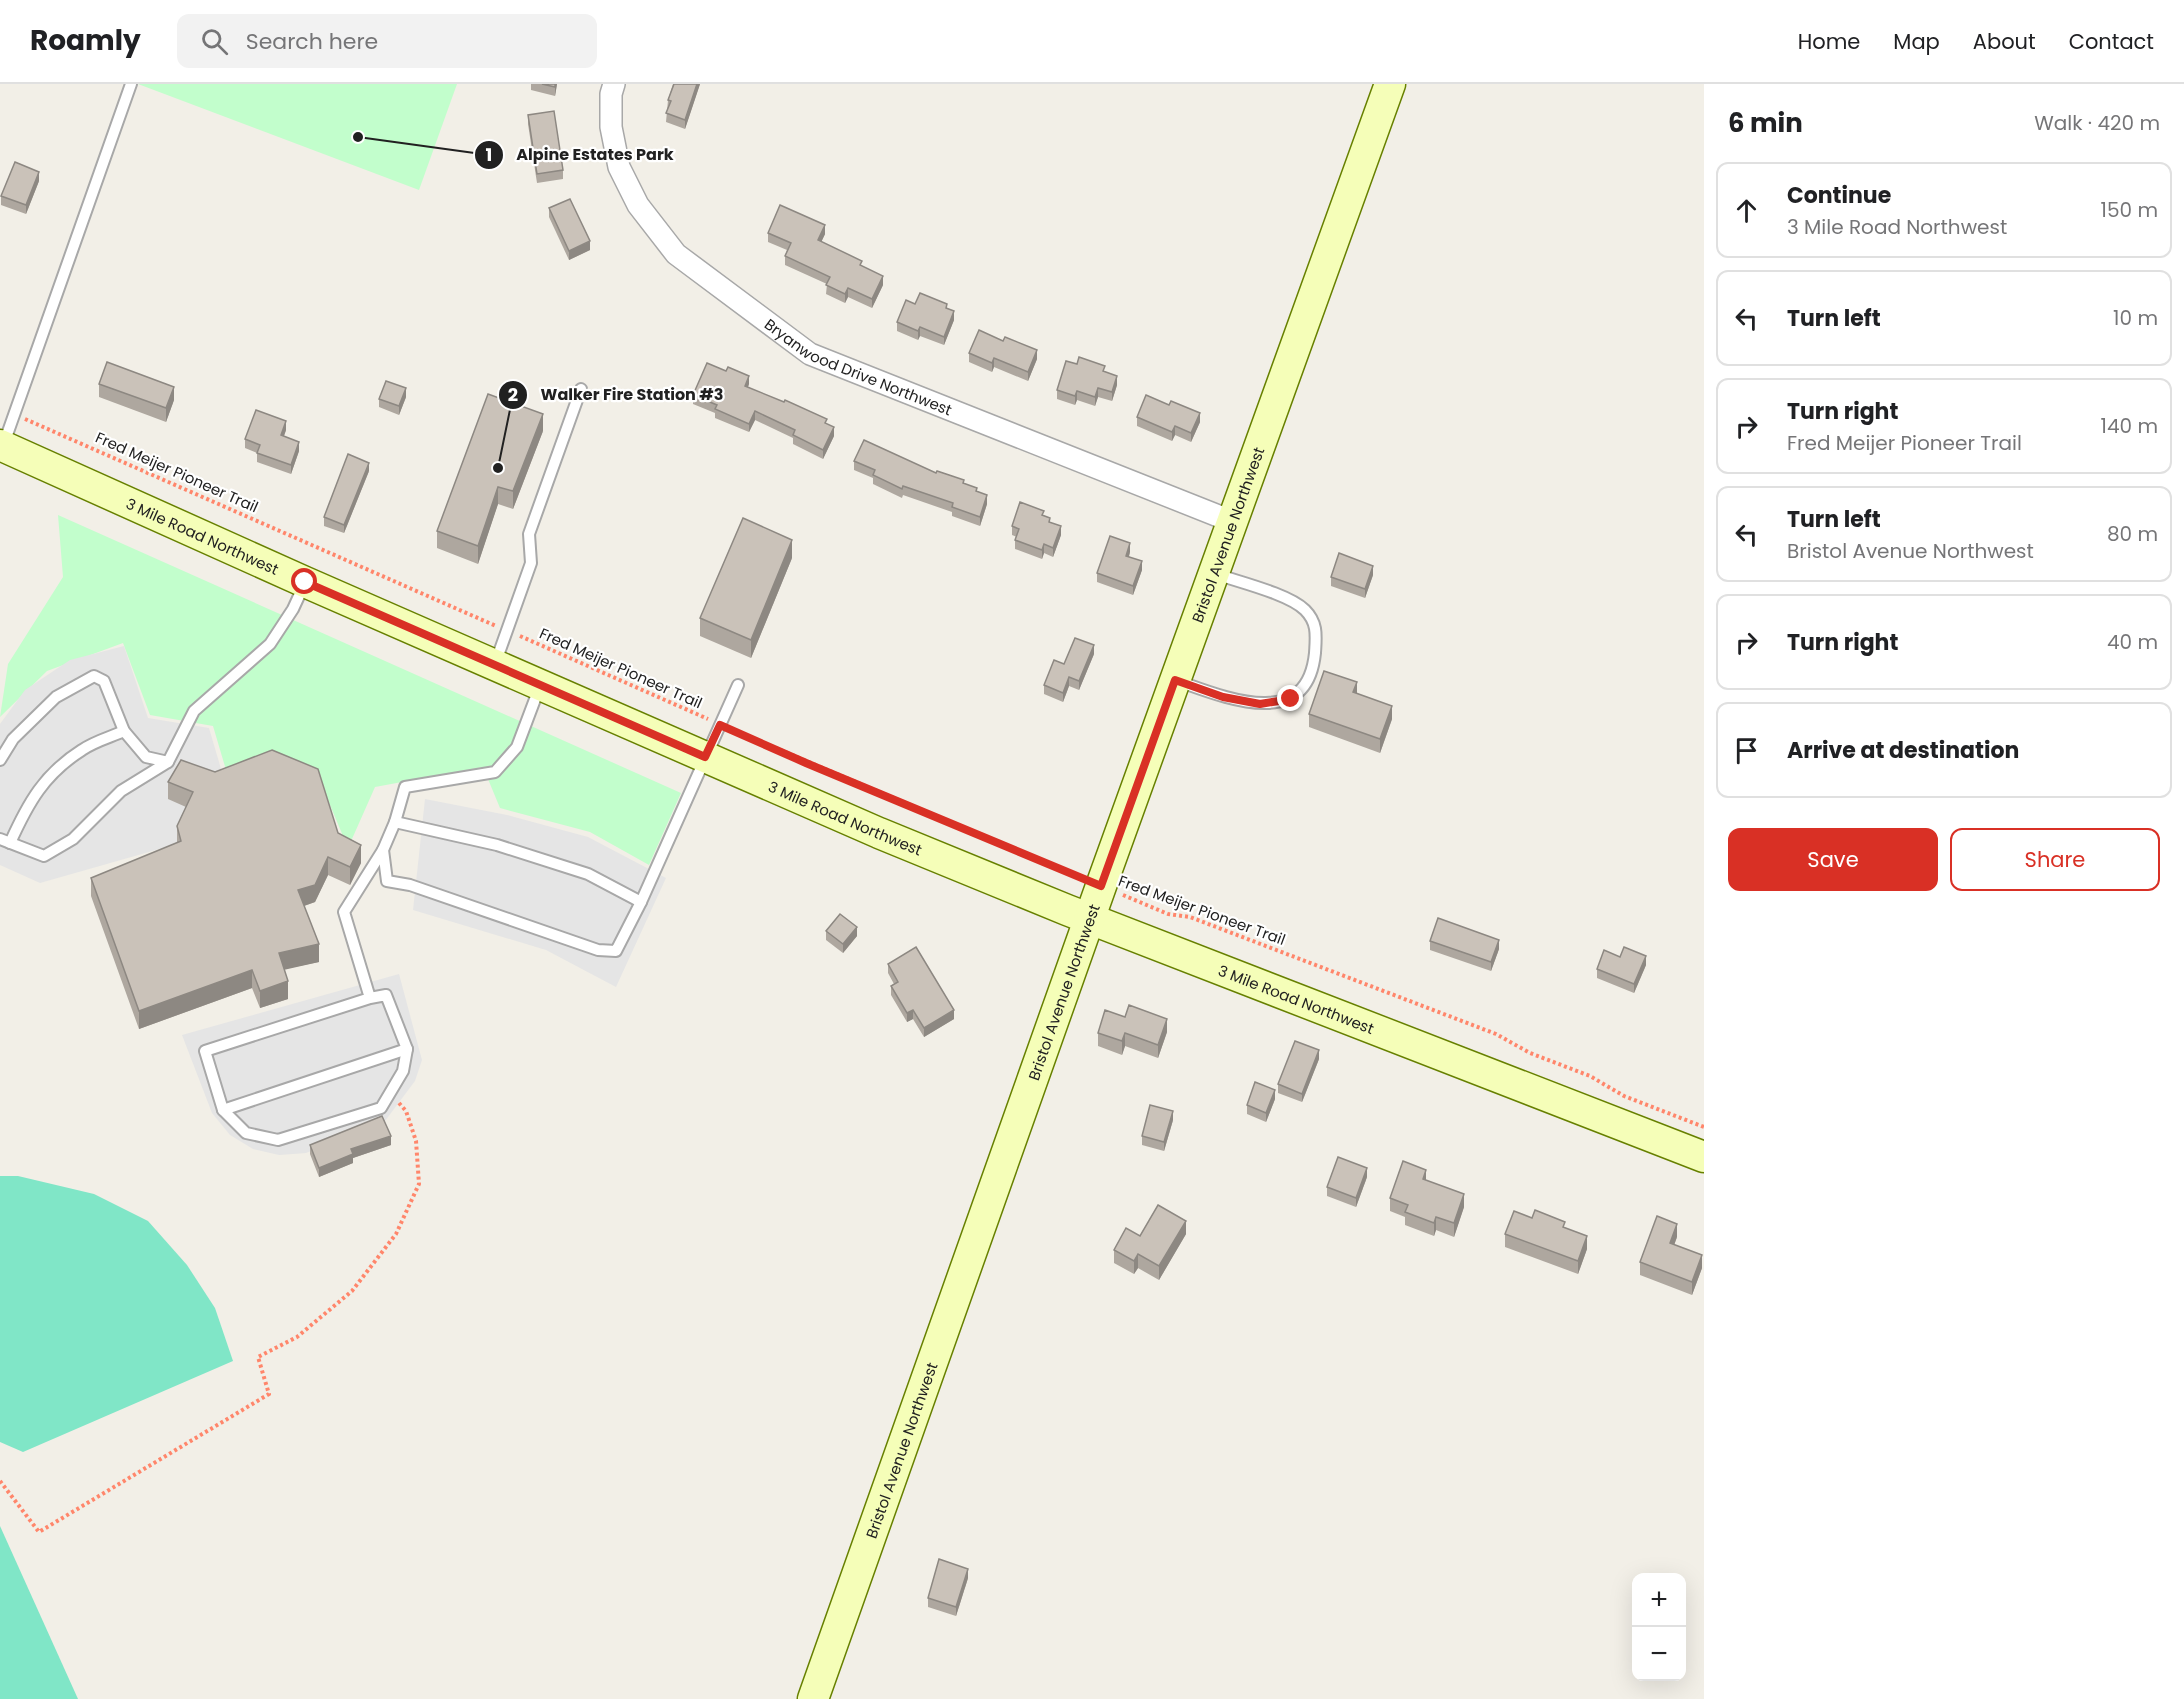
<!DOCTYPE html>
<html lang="en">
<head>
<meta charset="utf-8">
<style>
  body { margin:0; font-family:Poppins,sans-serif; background:#f2f2f2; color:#202124 }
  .controls { position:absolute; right:18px; bottom:18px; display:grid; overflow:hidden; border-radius:12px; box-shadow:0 6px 24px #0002 }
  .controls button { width:54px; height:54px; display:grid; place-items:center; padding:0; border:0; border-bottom:2px solid #e0e0e0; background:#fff; color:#202124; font:30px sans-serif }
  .stop { position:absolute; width:18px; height:18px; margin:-14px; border:4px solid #d93025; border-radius:50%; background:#fff }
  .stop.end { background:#d93025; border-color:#fff; box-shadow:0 2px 6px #0008 }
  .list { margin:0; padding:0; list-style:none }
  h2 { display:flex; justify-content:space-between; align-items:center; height:78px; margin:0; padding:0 24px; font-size:26px }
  h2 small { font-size:20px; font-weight:400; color:#757577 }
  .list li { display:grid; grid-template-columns:39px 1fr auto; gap:18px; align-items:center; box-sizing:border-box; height:96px; margin:0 12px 12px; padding:0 12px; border:2px solid #e0e0e0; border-radius:12px }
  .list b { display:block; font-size:22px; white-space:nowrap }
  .list p { margin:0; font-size:20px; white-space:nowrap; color:#757577 }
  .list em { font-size:20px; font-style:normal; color:#757577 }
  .actions { display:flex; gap:12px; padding:18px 24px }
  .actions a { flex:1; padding:14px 0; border:2px solid #d93025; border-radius:12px; text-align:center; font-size:21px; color:#d93025 }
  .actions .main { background:#d93025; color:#fff }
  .icon { flex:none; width:33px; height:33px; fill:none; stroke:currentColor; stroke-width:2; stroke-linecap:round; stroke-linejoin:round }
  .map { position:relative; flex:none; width:1704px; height:1615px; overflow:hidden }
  header { display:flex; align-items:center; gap:36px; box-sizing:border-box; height:84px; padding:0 30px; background:#fff; border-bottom:2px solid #e0e0e0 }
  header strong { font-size:28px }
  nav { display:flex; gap:33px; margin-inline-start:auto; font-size:21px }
  .search { width:420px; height:54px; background:#f2f2f2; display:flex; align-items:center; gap:15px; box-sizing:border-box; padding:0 21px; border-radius:12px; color:#757577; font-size:22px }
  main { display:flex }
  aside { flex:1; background:#fff }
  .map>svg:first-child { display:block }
  .park { fill:#c2fecc }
  .pitch { fill:#80e6c7 }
  .parking { fill:#e5e5e5 }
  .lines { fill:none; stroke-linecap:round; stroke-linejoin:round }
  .lane-casing { stroke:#a8a8a8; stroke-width:14 }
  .street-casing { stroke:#a8a8a8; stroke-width:24 }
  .secondary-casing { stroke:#678000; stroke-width:33 }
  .path { stroke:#ff866b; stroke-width:4; stroke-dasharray:3 3; stroke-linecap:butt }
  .lane { stroke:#fff; stroke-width:10 }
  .street { stroke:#fff; stroke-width:21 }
  .secondary { stroke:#f5feb8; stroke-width:30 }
  .wall { fill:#aea79f }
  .shaded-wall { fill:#8d8882 }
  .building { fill:#cac2b9; stroke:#8d8882; stroke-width:1.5 }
  .route { stroke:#d93025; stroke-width:8 }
  .labels { text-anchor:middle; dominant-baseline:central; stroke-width:4.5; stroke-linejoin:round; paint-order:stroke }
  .street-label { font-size:15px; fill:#212121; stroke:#fff }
  .leader { fill:none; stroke:#212121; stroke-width:2 }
  .callout-dot { fill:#212121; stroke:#fff; stroke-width:2 }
  .mark-label { font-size:18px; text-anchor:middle; font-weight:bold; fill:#fff }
  .callout-label { font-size:16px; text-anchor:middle; font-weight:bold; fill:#212121; stroke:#fff; stroke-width:4.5; stroke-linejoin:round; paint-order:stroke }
</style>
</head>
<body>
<header>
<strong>Roamly</strong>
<div class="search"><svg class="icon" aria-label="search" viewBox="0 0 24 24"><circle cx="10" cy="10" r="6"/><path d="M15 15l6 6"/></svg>Search here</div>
<nav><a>Home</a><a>Map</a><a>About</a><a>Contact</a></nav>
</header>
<main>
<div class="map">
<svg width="1704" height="1615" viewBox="0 0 1704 1615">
  <rect width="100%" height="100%" fill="#f2efe7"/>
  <!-- park -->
  <g class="park">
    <polygon points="138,0 457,0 419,106"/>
    <polygon points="58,431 681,709 649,781 590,748 500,724 483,683 375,703 348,764 320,697 229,696 213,642 150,631 123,559 47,587 0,633 8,580 63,493"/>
  </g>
  <!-- pitch -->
  <g class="pitch">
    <polygon points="0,1092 18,1092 94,1110 148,1137 187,1181 215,1224 233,1277 23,1368 0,1358"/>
    <polygon points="0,1442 78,1615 0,1615"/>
  </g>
  <!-- parking -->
  <g class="parking">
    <polygon points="124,562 148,634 209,644 226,702 193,726 177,760 40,799 0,781 0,640 25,606 70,576"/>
    <polygon points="425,715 507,731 588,753 666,794 616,903 546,866 413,826"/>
    <polygon points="399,890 422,976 415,997 385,1037 306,1069 279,1071 253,1065 230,1051 212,1029 182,951"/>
  </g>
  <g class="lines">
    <!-- lane casing -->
    <g class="lane-casing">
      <g id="lane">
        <polyline points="3,362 131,0"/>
        <polyline points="495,580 531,479 529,450 581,305"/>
        <path d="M1178,597C1226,614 1307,648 1315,569C1316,552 1318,539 1305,526C1289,510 1239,498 1216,490"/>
        <polyline points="540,602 517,663 495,688 405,703 395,738 497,761 588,790 641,818"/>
        <polyline points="0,676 13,655 56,613 94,592 104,597 124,647 146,673 168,678"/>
        <polyline points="395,738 383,766 387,797 410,801 598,866 616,867 641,818 738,601"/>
        <polyline points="0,755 44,772 73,755 121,707 168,678 194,627 270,560 293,525 305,499"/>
        <path d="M10,759C28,719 44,690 82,666C95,657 111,653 124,647"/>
        <polyline points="370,914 205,967 223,1026 407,965 386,911 370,914 344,828 383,766"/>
        <polyline points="223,1026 246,1049 278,1056 381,1024 403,987 407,965"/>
      </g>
    </g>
    <!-- street casing -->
    <g class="street-casing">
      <g id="street">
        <path id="s1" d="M614,0L611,10V43L619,83L638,121L676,170L810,270L1231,437"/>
      </g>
    </g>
    <!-- secondary casing -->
    <g class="secondary-casing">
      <g id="secondary">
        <path id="s2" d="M0,361L305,498L879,749L1067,826L1704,1073"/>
        <path id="s3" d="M813,1615L1101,802L1390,0"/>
      </g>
    </g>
    <!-- path -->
    <g class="path">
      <polyline points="25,335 496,542"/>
      <polyline points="520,552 708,635"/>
      <polyline points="731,645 1080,793"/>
      <polyline points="1123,811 1168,830 1190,833 1496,950 1530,969 1590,992 1624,1012 1704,1043"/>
      <polyline points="0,1397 39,1448 269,1310 258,1273 297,1253 352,1207 396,1150 419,1100 416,1057 406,1027 399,1019"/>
    </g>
    <!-- lane -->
    <use href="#lane" class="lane"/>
    <!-- street -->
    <use href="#street" class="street"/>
    <!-- secondary -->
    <use href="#secondary" class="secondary"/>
  </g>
  <!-- wall -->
  <g class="wall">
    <polygon points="531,0 557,0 555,12 531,6"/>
    <polygon points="673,0 700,0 685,45 666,38 668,16"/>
    <polygon points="528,31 563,86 563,95 537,99 528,40"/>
    <polygon points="39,97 26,130 1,121 1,112"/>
    <polygon points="549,124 590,166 569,176 549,133"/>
    <polygon points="768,149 825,150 821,158 862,182 883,201 872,224 848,213 845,219 826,210 827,200 785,181 785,172 787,166 768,158"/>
    <polygon points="915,220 947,225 954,236 944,261 920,252 918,256 897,247 897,238"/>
    <polygon points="969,269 1037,275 1028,297 994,283 992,288 969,278"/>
    <polygon points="1105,288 1117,301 1112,317 1098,313 1095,322 1077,316 1075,321 1057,315 1057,306"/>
    <polygon points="99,300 174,316 166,338 99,313"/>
    <polygon points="749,300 748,303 827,340 834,352 823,375 793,360 793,354 755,336 749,348 715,334 715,329 693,320 693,311"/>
    <polygon points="406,313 399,331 379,323 379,315"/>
    <polygon points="1137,333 1200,338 1191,358 1175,351 1172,357 1137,342"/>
    <polygon points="286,346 284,352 299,367 291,390 257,378 257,369 245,364 245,355"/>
    <polygon points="543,347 513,425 498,420 478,480 437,464 437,447"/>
    <polygon points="854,377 964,399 977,408 987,420 980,442 952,432 952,428 903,411 902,414 873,400 873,394 854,386"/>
    <polygon points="369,387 344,449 324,442 324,433"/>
    <polygon points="1044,432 1061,451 1053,473 1044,469 1042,475 1015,465 1015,456 1017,453 1012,451 1012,442"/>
    <polygon points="1130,468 1129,473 1142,486 1133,511 1097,498 1097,489"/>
    <polygon points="792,474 751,574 700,552 700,534"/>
    <polygon points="1373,491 1365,514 1331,502 1331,493"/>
    <polygon points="1094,570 1079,606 1069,602 1063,618 1044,610 1044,601 1064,580"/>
    <polygon points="1357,609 1392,635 1380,669 1309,643 1309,630"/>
    <polygon points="168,698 338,749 361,779 350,801 328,791 315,818 304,822 319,878 284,885 288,915 260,924 252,904 139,945 91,812 91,794 177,759 177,742 186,723 168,715"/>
    <polygon points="826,847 857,852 843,869 826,856"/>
    <polygon points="1430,857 1499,865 1491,887 1430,866"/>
    <polygon points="1620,873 1646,881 1634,909 1597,894 1597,885"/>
    <polygon points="888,880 954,935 924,953 913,935 907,938 891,911 891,902 894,900 888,889"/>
    <polygon points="1125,933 1167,948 1158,974 1125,962 1122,971 1098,962 1098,949"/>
    <polygon points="1319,975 1302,1018 1278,1009 1278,1000"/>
    <polygon points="1275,1015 1266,1038 1247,1030 1247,1021"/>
    <polygon points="1173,1036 1164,1067 1142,1061 1142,1052"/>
    <polygon points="310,1061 391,1061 353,1074 353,1079 319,1093 310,1070"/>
    <polygon points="1367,1093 1356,1123 1327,1112 1327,1103"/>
    <polygon points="1426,1096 1464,1123 1454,1153 1436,1146 1434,1152 1405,1141 1405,1133 1390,1127 1390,1114"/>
    <polygon points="1532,1134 1587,1165 1578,1190 1505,1163 1505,1150"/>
    <polygon points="1186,1150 1159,1196 1138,1184 1134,1190 1114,1179 1114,1166 1140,1152"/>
    <polygon points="1677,1153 1674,1161 1702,1184 1692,1211 1640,1191 1640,1178"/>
    <polygon points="968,1494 956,1532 928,1523 928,1514"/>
  </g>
  <!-- shaded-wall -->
  <g class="shaded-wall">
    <polygon points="555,0 557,0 555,12"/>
    <polygon points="697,0 700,0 685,45 685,36"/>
    <polygon points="39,88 39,97 26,130 26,121"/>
    <polygon points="825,141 825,150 818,165 818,156"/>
    <polygon points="590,157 590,166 569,176 569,167"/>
    <polygon points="883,192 883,201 872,224 872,215"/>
    <polygon points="848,204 848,213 845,219 845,210"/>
    <polygon points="954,227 954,236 944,261 944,253"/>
    <polygon points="920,243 920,252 918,256 918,247"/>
    <polygon points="1037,266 1037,275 1028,297 1028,288"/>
    <polygon points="994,274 994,283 992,288 992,279"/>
    <polygon points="749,292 749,300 745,310 745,302"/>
    <polygon points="1117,292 1117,301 1112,317 1112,308"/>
    <polygon points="174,303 174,316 166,338 166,324"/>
    <polygon points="406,304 406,313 399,331 399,322"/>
    <polygon points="1098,304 1098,313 1095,322 1095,313"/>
    <polygon points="1077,307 1077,316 1075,321 1075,312"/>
    <polygon points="755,327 755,336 749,348 749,340"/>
    <polygon points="1200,329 1200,338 1191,358 1191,349"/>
    <polygon points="543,330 543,347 513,425 513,407"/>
    <polygon points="286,337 286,346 281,360 281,351"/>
    <polygon points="1175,342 1175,351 1172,357 1172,348"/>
    <polygon points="834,343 834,352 823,375 823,366"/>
    <polygon points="299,358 299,367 291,390 291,381"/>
    <polygon points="369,379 369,387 344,449 344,441"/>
    <polygon points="498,403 498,420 478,480 478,462"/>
    <polygon points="987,411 987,420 980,442 980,433"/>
    <polygon points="1061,442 1061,451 1053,473 1053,464"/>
    <polygon points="792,456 792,474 751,574 751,556"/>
    <polygon points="1130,459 1130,468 1126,481 1126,472"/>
    <polygon points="1044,460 1044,469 1042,475 1042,466"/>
    <polygon points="1142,477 1142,486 1133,511 1133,502"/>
    <polygon points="1373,482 1373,491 1365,514 1365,505"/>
    <polygon points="1094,561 1094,570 1079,606 1079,597"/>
    <polygon points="1069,593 1069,602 1063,618 1063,609"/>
    <polygon points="1357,598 1357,612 1353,608"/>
    <polygon points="1392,622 1392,635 1380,669 1380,655"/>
    <polygon points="361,761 361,779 350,801 350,783"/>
    <polygon points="328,773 328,791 315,818 298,824 298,806"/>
    <polygon points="857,843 857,852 843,869 843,860"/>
    <polygon points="1499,856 1499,865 1491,887 1491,878"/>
    <polygon points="319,860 319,878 279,887 279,869"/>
    <polygon points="1646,872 1646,881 1634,909 1634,900"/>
    <polygon points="252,886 252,904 139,945 139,927"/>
    <polygon points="288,897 288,915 260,924 260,907"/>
    <polygon points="913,926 913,935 907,938 907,929"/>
    <polygon points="954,926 954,935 924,953 924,944"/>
    <polygon points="1167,935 1167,948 1158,974 1158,961"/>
    <polygon points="1125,949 1125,962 1122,971 1122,957"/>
    <polygon points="1319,966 1319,975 1302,1018 1302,1010"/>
    <polygon points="1275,1006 1275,1015 1266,1038 1266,1029"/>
    <polygon points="1173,1027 1173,1036 1164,1067 1164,1058"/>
    <polygon points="391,1052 391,1061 353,1074 353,1079 319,1093 319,1084 351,1065"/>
    <polygon points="1367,1084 1367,1093 1356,1123 1356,1114"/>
    <polygon points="1426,1086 1426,1099 1423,1095"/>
    <polygon points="1464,1110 1464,1123 1454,1153 1454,1139"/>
    <polygon points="1436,1133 1436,1146 1434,1152 1434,1139"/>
    <polygon points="1186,1137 1186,1150 1159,1196 1159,1182"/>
    <polygon points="1677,1140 1677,1153 1670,1172 1670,1159"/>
    <polygon points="1587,1152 1587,1165 1578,1190 1578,1177"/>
    <polygon points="1138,1170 1138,1184 1134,1190 1134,1177"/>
    <polygon points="1702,1171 1702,1184 1692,1211 1692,1198"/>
    <polygon points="968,1485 968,1494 956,1532 956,1523"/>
  </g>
  <!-- building -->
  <g class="building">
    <polygon points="542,0 555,0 555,3"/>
    <polygon points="674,0 697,0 685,36 666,29 671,17 668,16"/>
    <polygon points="554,27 563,86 537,90 528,31"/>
    <polygon points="15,78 39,88 26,121 1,112"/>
    <polygon points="570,115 590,157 569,167 549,124"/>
    <polygon points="780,121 825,141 818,156 862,177 860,181 883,192 872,215 848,204 845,210 826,201 830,193 785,172 791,159 768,149"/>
    <polygon points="920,209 947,220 946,224 954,227 944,253 920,243 918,247 897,238 906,216 915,220"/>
    <polygon points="979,246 1003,257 1005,253 1037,266 1028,288 994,274 992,279 969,269"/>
    <polygon points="1079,273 1105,282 1103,287 1117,292 1112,308 1098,304 1095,313 1077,307 1075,312 1057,306 1066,277 1077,280"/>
    <polygon points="107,278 174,303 166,324 99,300"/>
    <polygon points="707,279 726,287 728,283 749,292 745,302 784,318 785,316 827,335 825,339 834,343 823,366 793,351 795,346 755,327 749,340 715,325 717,321 693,311"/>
    <polygon points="386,297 406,304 399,322 379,315"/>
    <polygon points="488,310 543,330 513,407 498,403 478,462 437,447"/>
    <polygon points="1146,311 1169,321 1171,317 1200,329 1191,349 1175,342 1172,348 1137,333"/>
    <polygon points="256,326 286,337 281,351 299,358 291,381 257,369 260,361 245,355"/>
    <polygon points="864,356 936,389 937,387 964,396 963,399 977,404 976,407 987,411 980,433 952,423 953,419 903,402 902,405 873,391 875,386 854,377"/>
    <polygon points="348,370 369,379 344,441 324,433"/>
    <polygon points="1020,418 1044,427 1042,431 1050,434 1049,438 1061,442 1053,464 1044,460 1042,466 1015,456 1019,445 1012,442"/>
    <polygon points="743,434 792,456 751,556 700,534"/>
    <polygon points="1110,452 1130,459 1126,472 1142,477 1133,502 1097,489"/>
    <polygon points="1339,469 1373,482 1365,505 1331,493"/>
    <polygon points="1075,554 1094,561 1079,597 1069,593 1063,609 1044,601 1054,576 1064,580"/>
    <polygon points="1324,587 1357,598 1353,608 1392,622 1380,655 1309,630"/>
    <polygon points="272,666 318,685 338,749 361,761 350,783 328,773 315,801 298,806 319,860 279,869 288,897 260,907 252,886 139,927 91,794 181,757 177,742 193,708 168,698 181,676 215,688"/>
    <polygon points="840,830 857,843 843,860 826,847"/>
    <polygon points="1438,834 1499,856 1491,878 1430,857"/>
    <polygon points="916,863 954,926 924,944 913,926 907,929 891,902 898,898 888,880"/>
    <polygon points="1624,863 1646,872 1634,900 1597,885 1604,866 1620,873"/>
    <polygon points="1129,921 1167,935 1158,961 1125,949 1122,957 1098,949 1105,926 1125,933"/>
    <polygon points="1295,957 1319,966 1302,1010 1278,1000"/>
    <polygon points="1255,998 1275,1006 1266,1029 1247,1021"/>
    <polygon points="1150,1021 1173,1027 1164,1058 1142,1052"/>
    <polygon points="382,1032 391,1052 351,1065 353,1070 319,1084 310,1061"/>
    <polygon points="1338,1073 1367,1084 1356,1114 1327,1103"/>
    <polygon points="1403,1077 1426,1086 1423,1095 1464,1110 1454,1139 1436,1133 1434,1139 1405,1128 1408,1121 1390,1114"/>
    <polygon points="1158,1121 1186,1137 1159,1182 1138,1170 1134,1177 1114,1166 1126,1144 1140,1152"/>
    <polygon points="1535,1126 1565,1138 1563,1143 1587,1152 1578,1177 1505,1150 1514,1127 1532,1134"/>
    <polygon points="1657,1132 1677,1140 1670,1159 1702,1171 1692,1198 1640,1178"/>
    <polygon points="939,1475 968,1485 956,1523 928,1514"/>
  </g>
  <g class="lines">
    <!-- route -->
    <polyline class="route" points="305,498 705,673 720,641 806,679 1101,802 1175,596 1223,613 1260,620 1291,615"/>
  </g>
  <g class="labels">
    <!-- street labels -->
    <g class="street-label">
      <text stroke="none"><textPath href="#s1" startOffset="405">Bryanwood Drive Northwest</textPath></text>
      <text transform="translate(177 388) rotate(24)">Fred Meijer Pioneer Trail</text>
      <text stroke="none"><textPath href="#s3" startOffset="1236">Bristol Avenue Northwest</textPath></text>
      <text stroke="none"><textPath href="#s2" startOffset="222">3 Mile Road Northwest</textPath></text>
      <text transform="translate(621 584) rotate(24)">Fred Meijer Pioneer Trail</text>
      <text stroke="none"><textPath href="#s2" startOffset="924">3 Mile Road Northwest</textPath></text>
      <text transform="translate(1202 826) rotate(20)">Fred Meijer Pioneer Trail</text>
      <text stroke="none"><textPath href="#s3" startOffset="750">Bristol Avenue Northwest</textPath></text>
      <text stroke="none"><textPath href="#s2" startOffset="1410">3 Mile Road Northwest</textPath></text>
      <text stroke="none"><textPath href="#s3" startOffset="264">Bristol Avenue Northwest</textPath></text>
    </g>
  </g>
  <!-- callouts -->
  <path class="leader" d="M358 53L489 71M498 384L513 311"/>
  <g class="callout-dot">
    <circle cx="358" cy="53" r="6"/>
    <circle cx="498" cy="384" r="6"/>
    <circle cx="489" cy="71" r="15"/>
    <circle cx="513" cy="311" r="15"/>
  </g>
  <g class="mark-label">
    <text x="489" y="77">1</text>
    <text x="513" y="317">2</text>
  </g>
  <g class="callout-label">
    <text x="595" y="76">Alpine Estates Park</text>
    <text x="632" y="316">Walker Fire Station #3</text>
  </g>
</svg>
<div class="controls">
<button>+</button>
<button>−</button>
</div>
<div class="stop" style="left:305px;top:498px"></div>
<div class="stop end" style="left:1291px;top:615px"></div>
</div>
<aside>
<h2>6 min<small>Walk · 420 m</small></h2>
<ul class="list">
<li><svg class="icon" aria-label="ahead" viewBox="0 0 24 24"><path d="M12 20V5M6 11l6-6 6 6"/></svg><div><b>Continue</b><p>3 Mile Road Northwest</p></div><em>150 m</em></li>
<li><svg class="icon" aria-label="left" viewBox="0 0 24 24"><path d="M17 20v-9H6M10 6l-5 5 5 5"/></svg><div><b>Turn left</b></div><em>10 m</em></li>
<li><svg class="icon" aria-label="right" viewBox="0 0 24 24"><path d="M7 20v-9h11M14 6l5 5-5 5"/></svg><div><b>Turn right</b><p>Fred Meijer Pioneer Trail</p></div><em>140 m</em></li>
<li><svg class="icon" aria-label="left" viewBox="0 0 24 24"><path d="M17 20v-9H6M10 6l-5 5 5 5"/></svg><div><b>Turn left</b><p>Bristol Avenue Northwest</p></div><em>80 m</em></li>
<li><svg class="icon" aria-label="right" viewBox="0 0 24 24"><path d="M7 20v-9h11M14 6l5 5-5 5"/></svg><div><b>Turn right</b></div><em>40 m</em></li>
<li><svg class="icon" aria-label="arrive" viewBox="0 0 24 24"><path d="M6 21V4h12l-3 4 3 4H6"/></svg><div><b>Arrive at destination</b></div></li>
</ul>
<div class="actions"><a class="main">Save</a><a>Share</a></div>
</aside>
</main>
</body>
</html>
